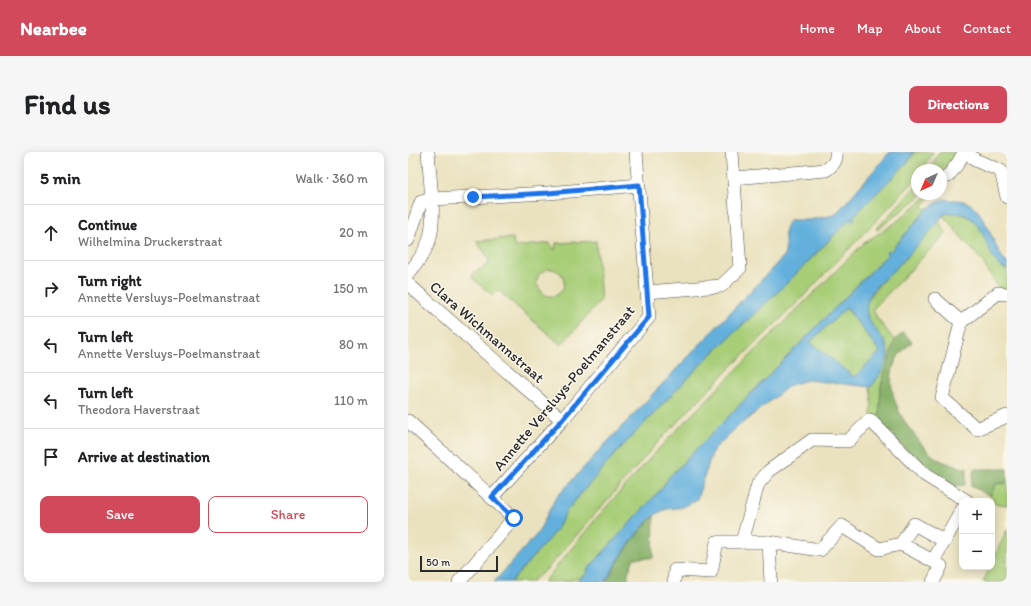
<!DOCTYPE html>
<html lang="en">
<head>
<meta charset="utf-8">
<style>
  body { margin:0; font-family:Itim,sans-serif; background:#f6f6f6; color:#202124 }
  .controls { position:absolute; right:12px; bottom:12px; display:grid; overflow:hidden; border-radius:8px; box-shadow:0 2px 10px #0003 }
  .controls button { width:36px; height:36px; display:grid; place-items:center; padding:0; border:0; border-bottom:1px solid #e0e0e0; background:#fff; color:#202124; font:20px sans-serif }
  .compass { position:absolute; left:503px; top:12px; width:36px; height:36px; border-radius:50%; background:#fff; box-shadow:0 2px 10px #0003; rotate:224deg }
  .scale { position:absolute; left:12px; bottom:10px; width:78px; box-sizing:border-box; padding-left:4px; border:2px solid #2b2b2b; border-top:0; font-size:11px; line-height:14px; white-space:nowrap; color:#2b2b2b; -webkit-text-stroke:3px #fbf7ec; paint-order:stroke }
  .stop { position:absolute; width:12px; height:12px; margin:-9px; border:3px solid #1a73e8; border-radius:50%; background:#fff }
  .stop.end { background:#1a73e8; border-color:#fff; box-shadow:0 1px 4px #0008 }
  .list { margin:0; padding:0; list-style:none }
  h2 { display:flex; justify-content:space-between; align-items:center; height:52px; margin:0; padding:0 16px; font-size:17px }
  h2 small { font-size:13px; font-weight:400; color:#757577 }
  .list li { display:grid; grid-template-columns:26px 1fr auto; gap:12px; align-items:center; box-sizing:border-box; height:56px; padding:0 16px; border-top:1px solid #e0e0e0 }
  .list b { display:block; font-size:15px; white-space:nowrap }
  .list p { margin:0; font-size:13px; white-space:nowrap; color:#757577 }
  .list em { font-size:13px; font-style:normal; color:#757577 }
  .actions { display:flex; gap:8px; padding:12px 16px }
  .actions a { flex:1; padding:9px 0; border:1px solid #d1495b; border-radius:8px; text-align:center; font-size:14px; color:#d1495b }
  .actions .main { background:#d1495b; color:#fff }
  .icon { flex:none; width:22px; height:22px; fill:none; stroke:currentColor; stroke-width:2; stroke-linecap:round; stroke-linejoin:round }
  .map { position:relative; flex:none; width:599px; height:430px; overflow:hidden; border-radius:8px }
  header { display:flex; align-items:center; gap:24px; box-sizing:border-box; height:56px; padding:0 20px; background:#d1495b; color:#fff }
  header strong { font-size:19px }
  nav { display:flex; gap:22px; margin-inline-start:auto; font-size:14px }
  .intro { display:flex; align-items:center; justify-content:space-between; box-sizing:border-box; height:96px; padding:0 24px }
  h1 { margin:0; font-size:28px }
  .button { padding:10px 18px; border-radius:8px; background:#d1495b; color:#fff; font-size:14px; font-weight:700 }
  main { display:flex; gap:24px; padding:0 24px }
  aside { flex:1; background:#fff; border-radius:8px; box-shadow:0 2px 10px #0003 }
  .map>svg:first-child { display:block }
  .green { fill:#a8ce78; stroke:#6a7c52; fill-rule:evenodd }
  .forest { fill:#86b168; stroke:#586e4a }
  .water { fill:#64b0dd; stroke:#486e84; fill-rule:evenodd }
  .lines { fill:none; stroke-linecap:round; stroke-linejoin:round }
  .minor-casing { stroke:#484641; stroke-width:14 }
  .minor { stroke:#fff; stroke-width:13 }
  .route { stroke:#1a73e8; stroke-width:5 }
  .labels { text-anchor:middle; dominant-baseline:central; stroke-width:3; stroke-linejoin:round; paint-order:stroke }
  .street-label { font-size:15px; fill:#2b2b2b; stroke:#fbf7ec }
</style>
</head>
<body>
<header>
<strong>Nearbee</strong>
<nav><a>Home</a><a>Map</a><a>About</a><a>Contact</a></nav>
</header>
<div class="intro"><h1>Find us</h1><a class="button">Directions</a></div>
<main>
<aside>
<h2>5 min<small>Walk · 360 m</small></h2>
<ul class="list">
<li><svg class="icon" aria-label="ahead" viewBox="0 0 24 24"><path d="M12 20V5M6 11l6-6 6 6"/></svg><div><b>Continue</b><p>Wilhelmina Druckerstraat</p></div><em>20 m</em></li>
<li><svg class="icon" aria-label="right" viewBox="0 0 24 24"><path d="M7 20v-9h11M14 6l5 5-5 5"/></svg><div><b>Turn right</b><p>Annette Versluys-Poelmanstraat</p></div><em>150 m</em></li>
<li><svg class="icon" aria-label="left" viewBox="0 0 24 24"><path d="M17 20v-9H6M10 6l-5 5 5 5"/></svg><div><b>Turn left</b><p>Annette Versluys-Poelmanstraat</p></div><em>80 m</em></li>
<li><svg class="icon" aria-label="left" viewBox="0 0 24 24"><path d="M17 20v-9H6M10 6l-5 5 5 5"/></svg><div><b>Turn left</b><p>Theodora Haverstraat</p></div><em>110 m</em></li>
<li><svg class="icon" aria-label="arrive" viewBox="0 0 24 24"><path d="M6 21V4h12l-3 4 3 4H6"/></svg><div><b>Arrive at destination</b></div></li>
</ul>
<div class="actions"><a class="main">Save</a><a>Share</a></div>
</aside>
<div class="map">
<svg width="599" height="430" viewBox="0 0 599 430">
  <rect width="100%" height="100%" fill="#fbf7ec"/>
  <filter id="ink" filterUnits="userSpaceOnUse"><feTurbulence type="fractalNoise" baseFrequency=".025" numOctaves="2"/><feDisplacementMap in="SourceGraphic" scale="8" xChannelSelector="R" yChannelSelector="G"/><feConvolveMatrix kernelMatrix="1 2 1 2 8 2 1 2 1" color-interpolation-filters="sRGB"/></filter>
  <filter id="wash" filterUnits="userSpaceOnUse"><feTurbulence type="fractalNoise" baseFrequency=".012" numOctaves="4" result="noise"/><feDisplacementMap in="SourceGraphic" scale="16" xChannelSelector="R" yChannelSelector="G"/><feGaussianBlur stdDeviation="0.9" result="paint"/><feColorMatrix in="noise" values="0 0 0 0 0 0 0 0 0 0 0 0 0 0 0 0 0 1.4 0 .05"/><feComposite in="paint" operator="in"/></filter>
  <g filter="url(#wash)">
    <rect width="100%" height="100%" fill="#eae2be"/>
    <!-- green -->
    <g class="green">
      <polygon points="506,0 525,0 515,18 509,18 509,25 506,29 388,152 323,215 251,289 139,417 123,430 103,430 149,377 159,358 209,300 297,208 374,136 442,67 445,70 445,65 499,11"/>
      <polygon points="531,0 552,0 533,26 533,18 522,18"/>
      <polygon points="509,33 509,42 515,42 469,78 468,77"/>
      <path d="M521,42H525L515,53L519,57L482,100H478L480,102L261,325L255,335L179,418L180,421C169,430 152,430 136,430L191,363L255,292L347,199L456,91L487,71Z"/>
      <polygon points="548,60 565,67 572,76 585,103 596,117 599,117 599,138 591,137 574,109 535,64 536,62"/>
      <polygon points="530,68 538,81 465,157 469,166 487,189 473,234 471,269 463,263 464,247 462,236 479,195 462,170 458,160 459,150 469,135"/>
      <path d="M105,86L106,95L142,91L147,98L148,91L188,89L193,148L153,193L91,139L84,143L64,126L65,121L80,113L81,107L68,89ZM139,117C165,115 159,153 135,142L128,131L131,122Z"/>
      <polygon points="437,157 439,157 472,200 446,225 403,193 402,190"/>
      <polygon points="599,331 599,353 585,351 586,347 582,344 588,332"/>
      <polygon points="599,378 599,430 575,430 582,415 584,415 584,410"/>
    </g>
    <!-- forest -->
    <g class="forest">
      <path d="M495,180L504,190C500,194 495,198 491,203C473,229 490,265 509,286C514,293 521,301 528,306C538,312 549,314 559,317L557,333C530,339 490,288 471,269L473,234L487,188Z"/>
      <polygon points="566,317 599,317 599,331 588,332 582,344 563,334"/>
      <path d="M246,364L245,406H226L220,421V430H198C212,407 226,382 246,364Z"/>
    </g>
    <!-- water -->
    <g class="water">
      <path d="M482,0H506L499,11L445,65L447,67L445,70L442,67L374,136L297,208L209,300L159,358L149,377L103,430H86L130,381L147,347L202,287L376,104C381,91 371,80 382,68H401L427,63Z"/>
      <path d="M535,47C543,48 552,47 560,51C580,61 584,96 599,111V117C573,113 584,52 536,62C523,80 505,98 490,114C480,124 464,135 460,148C452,171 478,181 480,200C481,210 469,228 463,235L400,228L382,233L327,277L305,298L289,347C285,350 280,353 275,355C267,357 260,355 252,360C232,370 210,410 197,430H168L180,421L179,418L255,335L261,325L480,102L478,100L480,98L482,100L519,57ZM437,157H440L472,200L446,225L402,190Z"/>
    </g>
  </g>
  <g filter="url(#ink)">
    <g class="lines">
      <!-- minor casing -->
      <g class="minor-casing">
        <g id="minor">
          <polyline points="559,0 567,8 593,19 599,45"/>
          <polyline points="540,24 550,11 556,0"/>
          <path d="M326,26L418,18C425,13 429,9 428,0"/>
          <polyline points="0,88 13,50 24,47 20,0"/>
          <path d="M0,122C23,95 26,82 24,47L140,41L231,33"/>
          <polyline points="0,132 154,268"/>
          <polyline points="239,140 313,134 332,116 324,0"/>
          <polyline points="599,142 590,141 553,170 534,246 569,277 599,264"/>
          <polyline points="527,147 553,170"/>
          <polyline points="0,269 106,366 51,430"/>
          <polyline points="84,345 154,268 241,165 228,0"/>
          <polyline points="334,390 350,332 361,319 404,288 440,289 462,268 517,323 559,349"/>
          <polyline points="361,390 363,430"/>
          <polyline points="493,392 506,372 537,389"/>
          <polyline points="525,409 533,414 525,430"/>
          <polyline points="266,430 267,418 303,420 309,390 361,390 412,398 434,374 471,397 493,392 525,409 554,358"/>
        </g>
      </g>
      <!-- minor -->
      <use href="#minor" class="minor"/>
    </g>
  </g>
  <g class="lines" filter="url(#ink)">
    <!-- route -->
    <polyline class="route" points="65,45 140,41 231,33 241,165 154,268 84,345 106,366"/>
  </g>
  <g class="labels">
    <!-- street labels -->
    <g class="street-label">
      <text transform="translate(79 180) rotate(41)">Clara Wichmannstraat</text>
      <text transform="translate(156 236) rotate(-50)">Annette Versluys-Poelmanstraat</text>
    </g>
  </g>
</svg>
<div class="controls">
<button>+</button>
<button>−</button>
</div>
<svg class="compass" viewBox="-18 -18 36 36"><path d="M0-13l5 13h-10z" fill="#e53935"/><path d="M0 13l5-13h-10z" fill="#757577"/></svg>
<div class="scale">50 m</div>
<div class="stop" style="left:106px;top:366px"></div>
<div class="stop end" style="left:65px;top:45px"></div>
</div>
</main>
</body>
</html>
